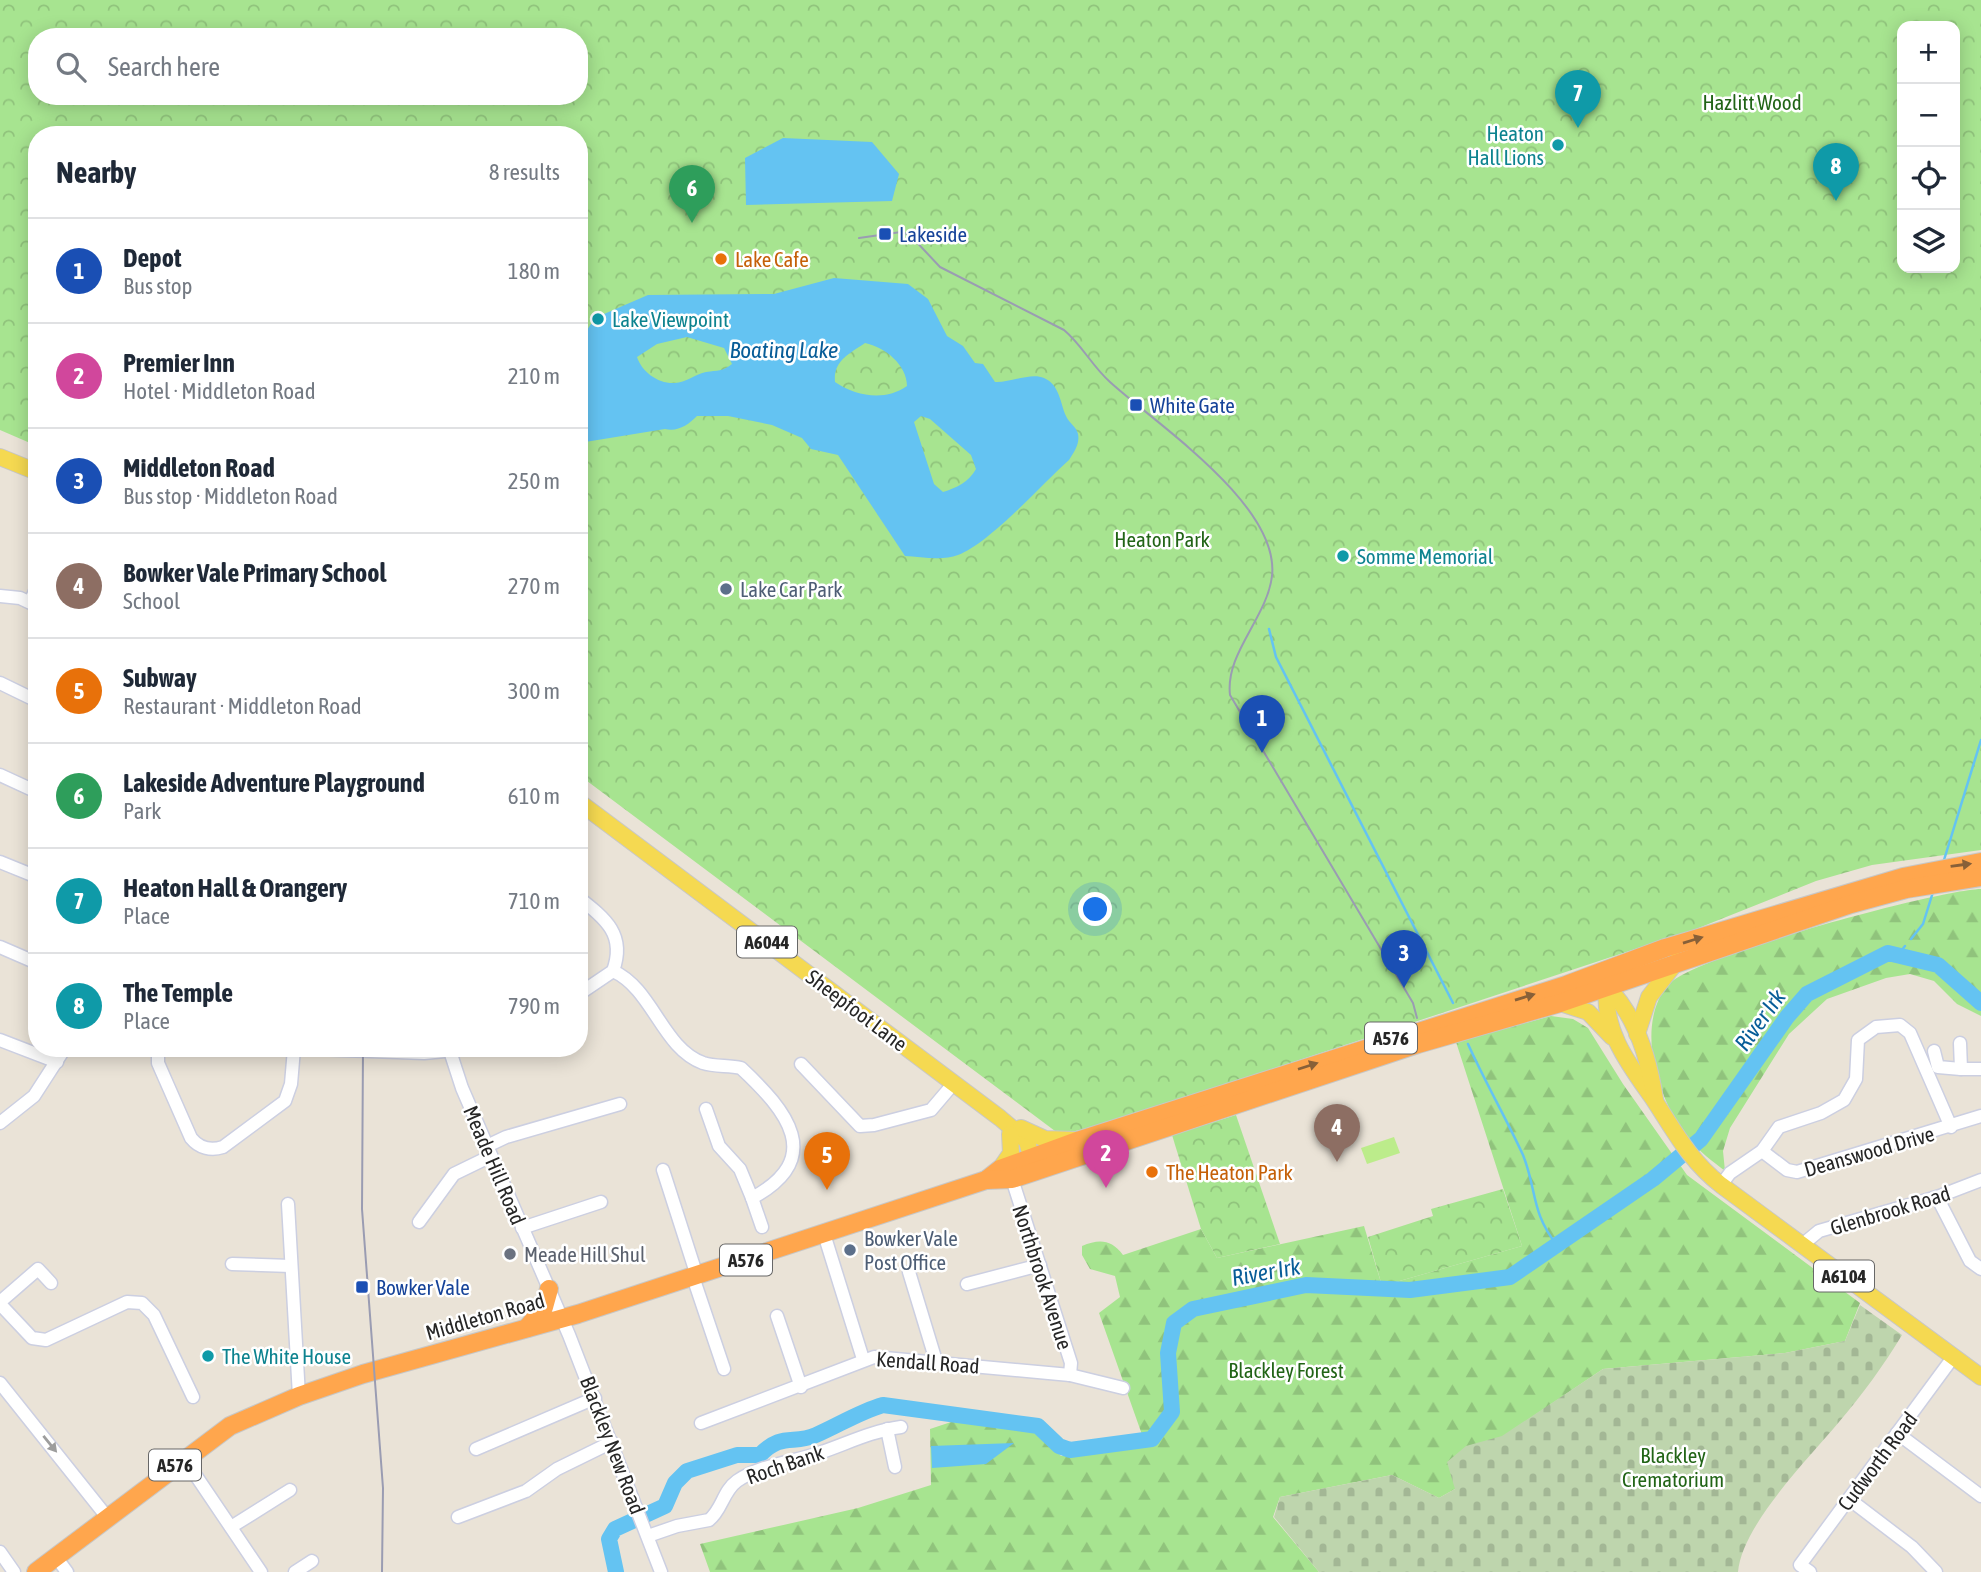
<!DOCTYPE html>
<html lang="en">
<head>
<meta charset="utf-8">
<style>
  body { margin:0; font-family:"Asap Condensed",sans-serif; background:#f2f2f3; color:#1f2937 }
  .controls { position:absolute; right:21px; top:21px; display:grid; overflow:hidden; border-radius:14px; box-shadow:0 4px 18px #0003 }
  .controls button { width:63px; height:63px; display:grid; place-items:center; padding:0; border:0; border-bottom:2px solid #e0e1e3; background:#fff; color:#1f2937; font:35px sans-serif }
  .you { position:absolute; left:1096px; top:910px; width:24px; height:24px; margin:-18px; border:5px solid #fff; border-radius:50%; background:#1a73e8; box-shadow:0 0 0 10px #1a73e833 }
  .badge { display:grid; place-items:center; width:46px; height:46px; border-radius:50%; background:#2f48ff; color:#fff; font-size:23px; font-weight:700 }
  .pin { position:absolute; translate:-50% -58px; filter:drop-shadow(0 2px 4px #0008) }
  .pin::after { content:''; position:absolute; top:37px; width:24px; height:21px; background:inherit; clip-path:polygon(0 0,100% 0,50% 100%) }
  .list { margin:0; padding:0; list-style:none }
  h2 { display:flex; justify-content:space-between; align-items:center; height:91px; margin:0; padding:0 28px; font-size:30px }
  h2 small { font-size:23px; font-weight:400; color:#747a83 }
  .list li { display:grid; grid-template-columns:46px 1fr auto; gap:21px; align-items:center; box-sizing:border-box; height:105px; padding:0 28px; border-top:2px solid #e0e1e3 }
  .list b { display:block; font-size:26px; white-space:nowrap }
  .list p { margin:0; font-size:23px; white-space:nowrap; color:#747a83 }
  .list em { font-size:23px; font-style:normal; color:#747a83 }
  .icon { flex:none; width:38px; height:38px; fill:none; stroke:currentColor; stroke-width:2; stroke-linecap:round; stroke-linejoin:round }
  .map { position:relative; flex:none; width:1981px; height:1572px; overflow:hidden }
  .search { position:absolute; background:#fff; box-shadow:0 4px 18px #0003; left:28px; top:28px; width:560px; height:77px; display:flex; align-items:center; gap:18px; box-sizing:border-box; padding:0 24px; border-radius:28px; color:#747a83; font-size:26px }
  .panel { position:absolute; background:#fff; box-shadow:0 4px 18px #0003; left:28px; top:126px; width:560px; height:931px; border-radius:28px }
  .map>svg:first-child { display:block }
  .forest { fill:url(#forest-firs) }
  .cemetery { fill:url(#cemetery-stones) }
  .park { fill:url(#park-crowns); fill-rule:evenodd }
  .pitch { fill:#bcec8b }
  .water { fill:#64c3f2; fill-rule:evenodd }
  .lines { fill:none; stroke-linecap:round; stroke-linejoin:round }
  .stream { stroke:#64c3f2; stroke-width:2.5 }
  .river { stroke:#64c3f2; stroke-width:16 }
  .minor-casing { stroke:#cccfe1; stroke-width:15 }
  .major-casing { stroke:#c7c7c7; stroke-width:18 }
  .highway-casing { stroke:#c7c7c7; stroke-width:20 }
  .minor { stroke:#fff; stroke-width:12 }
  .major { stroke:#f5d951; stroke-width:16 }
  .highway { stroke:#ffa64d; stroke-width:18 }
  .tram { stroke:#9a9cb2; stroke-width:2 }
  .oneway { fill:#886038 }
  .oneway2 { fill:#9d9d9d }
  .culture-dot { fill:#0f9aa8; stroke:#fff; stroke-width:2.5 }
  .transit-dot { fill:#1a4fb4; stroke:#fff; stroke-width:2.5 }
  .food-dot { fill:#e8710a; stroke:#fff; stroke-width:2.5 }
  .service-dot { fill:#5c6f8a; stroke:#fff; stroke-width:2.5 }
  .worship-dot { fill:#6b7280; stroke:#fff; stroke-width:2.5 }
  .labels { text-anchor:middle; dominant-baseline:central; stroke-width:5; stroke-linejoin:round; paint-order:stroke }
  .shield { fill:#fff; stroke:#676767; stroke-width:2 }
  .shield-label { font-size:19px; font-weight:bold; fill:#262626 }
  .park-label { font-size:21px; fill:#216416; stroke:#fff }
  .culture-label { font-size:21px; fill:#0d838f; stroke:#fff; text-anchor:start }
  .transit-label { font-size:21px; fill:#164399; stroke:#fff; text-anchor:start }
  .food-label { font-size:21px; fill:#c56008; stroke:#fff; text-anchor:start }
  .service-label { font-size:21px; fill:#4e5e75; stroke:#fff; text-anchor:start }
  .street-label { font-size:21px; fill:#262626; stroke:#fff }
  .worship-label { font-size:21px; fill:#5b616d; stroke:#fff; text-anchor:start }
  .water-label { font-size:23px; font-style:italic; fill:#085d98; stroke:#fff }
</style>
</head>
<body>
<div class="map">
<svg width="1981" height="1572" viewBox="0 0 1981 1572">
  <defs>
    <pattern id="forest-firs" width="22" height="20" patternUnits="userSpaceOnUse" patternTransform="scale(1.75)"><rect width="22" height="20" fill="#a7e490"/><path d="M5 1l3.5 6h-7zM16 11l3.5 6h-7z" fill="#90c37c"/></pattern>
    <pattern id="cemetery-stones" width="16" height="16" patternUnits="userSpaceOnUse" patternTransform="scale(1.75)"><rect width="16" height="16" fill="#bed5ad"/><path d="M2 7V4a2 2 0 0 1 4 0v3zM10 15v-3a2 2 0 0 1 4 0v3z" fill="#a3b795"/></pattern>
    <pattern id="park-crowns" width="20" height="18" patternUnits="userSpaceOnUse" patternTransform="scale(1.75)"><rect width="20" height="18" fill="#a7e490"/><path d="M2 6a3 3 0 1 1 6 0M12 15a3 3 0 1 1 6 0" fill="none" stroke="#90c37c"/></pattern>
  </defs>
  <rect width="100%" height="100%" fill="#eae3d7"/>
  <!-- forest -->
  <g class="forest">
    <path d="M1981,889V1016L1957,1004L1934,981L1910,974L1886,978L1827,999L1789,1034L1730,1128L1723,1151L1725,1171C1712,1161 1700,1152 1689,1139C1659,1103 1634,1028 1667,986C1689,957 1937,890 1981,889Z"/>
    <path d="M1551,1016L1573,1019L1588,1028L1623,1084L1687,1175L1860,1303L1845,1341L1785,1353L1603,1369L1502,1437L1466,1447L1455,1489L1439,1498L1392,1475L1280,1497L1273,1517L1319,1572H710L700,1544L858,1508L931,1485L930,1429L957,1420L1040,1432L1061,1456L1146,1446L1099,1313L1120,1297L1115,1276L1090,1269L1082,1255V1246C1099,1239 1111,1239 1123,1255L1201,1229L1217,1258L1364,1226L1382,1286L1522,1246L1456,1042Z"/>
  </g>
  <!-- cemetery -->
  <path class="cemetery" d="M1860,1305L1902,1335C1884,1365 1862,1395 1839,1422C1809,1458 1742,1525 1738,1572H1319L1274,1517L1280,1497L1392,1475L1439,1498L1455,1489L1447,1462L1466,1446L1502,1436L1603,1369L1785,1353L1845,1341Z"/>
  <!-- park -->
  <g class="park">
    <path d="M0,0H1981V850L1872,865L1816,881L1696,929L1097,1127L1059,1134L579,775V135H37V446L0,430ZM1902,26H1955V268H1902ZM37,37H579V96H37Z"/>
    <polygon points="1236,1115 1280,1244 1217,1258 1201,1229 1172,1135"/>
    <polygon points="1503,1189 1522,1246 1382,1286 1368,1237 1433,1216 1431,1209"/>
  </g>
  <!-- pitch -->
  <polygon class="pitch" points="1394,1137 1400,1153 1367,1164 1361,1148"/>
  <!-- water -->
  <g class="water">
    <polygon points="783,138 872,142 899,174 892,201 746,205 745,158"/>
    <path d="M834,278L908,284L928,299L947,336L963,346L975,363L983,364L995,382C1010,383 1031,372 1044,378C1060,385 1060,403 1066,416C1069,423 1076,426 1078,434C1080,444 1074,452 1069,460C1042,484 990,543 958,555C943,561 921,557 905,556L838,455L811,449L802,438L772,425L728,416H697C688,425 678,432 665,429L579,443V342L591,324L604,314L648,295L774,294ZM687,337L724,348L732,364C722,372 718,370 706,372C696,374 685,383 675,383C658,384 642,372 637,357L657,344ZM865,343C885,347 907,365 907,386C886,401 857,397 835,382C833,361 849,354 865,343ZM921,416L930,419L971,455L976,469C969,482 956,488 943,492L934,484L914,422Z"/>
    <polygon points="1014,1443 986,1464 932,1468 931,1446"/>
  </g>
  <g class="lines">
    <!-- stream -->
    <g class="stream">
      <polyline points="1269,629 1276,657 1453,1003"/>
      <polyline points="1944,860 1981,740"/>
      <polyline points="1911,939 1923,924 1933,892"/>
      <polyline points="1898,955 1905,946"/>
      <path d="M1468,1044C1485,1082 1506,1118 1523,1155C1537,1190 1531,1213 1557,1245"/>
    </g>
    <!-- river -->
    <path class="river" d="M616,1572L609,1539L615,1529L665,1506L675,1483L687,1471L737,1455H760C782,1432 793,1445 816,1435C839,1425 859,1412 883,1405L1038,1426L1059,1446L1070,1450L1152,1439L1172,1412L1168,1353L1174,1323L1193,1309L1306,1285L1410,1290L1510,1277L1653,1179L1701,1139L1787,1017L1807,994L1888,953L1938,965L1981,1003"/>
    <!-- minor casing -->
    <g class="minor-casing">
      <g id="minor">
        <polyline points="0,596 20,598 37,606"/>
        <polyline points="30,602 37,587"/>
        <polyline points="0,683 37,701"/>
        <polyline points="0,775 37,792"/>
        <polyline points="0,862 37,877"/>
        <path d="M579,898C606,919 626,935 613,971L579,994"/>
        <polyline points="0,947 37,963"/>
        <path d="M613,971C653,989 662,1048 703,1063C715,1067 729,1065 741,1068C787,1111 826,1158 752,1198L740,1169L719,1146L706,1109"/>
        <polyline points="0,1040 57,1062"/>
        <polyline points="1960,1043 1961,1069 1981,1069"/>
        <path d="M158,1048V1063L191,1138C199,1148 211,1151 223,1147L285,1101L291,1084L294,1049"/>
        <polyline points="288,1048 424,1053 476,1048"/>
        <polyline points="449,1048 462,1088 569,1335 661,1572"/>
        <polyline points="1934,1051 1938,1067 1961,1069"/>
        <polyline points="801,1064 860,1126 874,1125 931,1110 954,1083"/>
        <polyline points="0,1123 34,1096 65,1048"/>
        <polyline points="487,1146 506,1137 620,1104"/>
        <polyline points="1762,1151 1787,1170 1797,1172 1981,1116"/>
        <polyline points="663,1170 697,1276"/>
        <polyline points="1012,1179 1071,1363 1070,1375"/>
        <polyline points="1721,1185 1730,1173 1762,1151 1779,1127 1821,1113 1844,1100 1856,1079 1858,1040 1876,1027 1900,1025 1910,1033 1951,1127"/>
        <polyline points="1937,1197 1970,1261 1981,1269"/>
        <polyline points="752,1198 762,1227"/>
        <polyline points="288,1204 299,1396"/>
        <polyline points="419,1222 454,1174 491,1156"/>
        <polyline points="522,1228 601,1202"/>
        <polyline points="824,1234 863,1359"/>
        <polyline points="1802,1245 1819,1231 1937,1197 1981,1180"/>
        <polyline points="232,1264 291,1266"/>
        <polyline points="909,1272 936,1361"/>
        <polyline points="693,1277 724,1369"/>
        <polyline points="967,1284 1040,1265"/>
        <polyline points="0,1302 38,1269 51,1283"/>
        <polyline points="0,1304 32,1338 46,1340 127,1302 142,1303 154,1315 193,1397"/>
        <polyline points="777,1316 801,1387"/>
        <polyline points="0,1383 107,1517"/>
        <polyline points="701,1423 874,1357 1070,1375 1123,1388"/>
        <polyline points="887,1429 895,1467"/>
        <polyline points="1897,1433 1981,1496"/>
        <polyline points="476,1449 595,1398"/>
        <polyline points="184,1458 261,1572"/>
        <polyline points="1849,1499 1912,1547 1936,1572"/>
        <polyline points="458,1517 526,1491 557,1469 612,1442"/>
        <polyline points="231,1527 290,1490"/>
        <path d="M648,1536L677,1526L709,1520C722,1510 723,1491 737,1481C760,1465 792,1462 819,1453C846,1444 871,1431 901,1427"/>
        <polyline points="0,1552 14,1572"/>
        <polyline points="56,1557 67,1572"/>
        <polyline points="295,1572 312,1561"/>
        <polyline points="1810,1572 1800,1565 1954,1356"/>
      </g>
    </g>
    <!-- major casing -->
    <g class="major-casing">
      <g id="major">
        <polyline points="0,457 37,472"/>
        <polyline points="579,802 1000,1118 1027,1141 1031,1157"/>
        <path d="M1607,987C1602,1031 1630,1066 1654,1100C1675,1132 1690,1161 1721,1185L1981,1377"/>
        <path d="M1607,987C1636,1015 1649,1060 1655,1099"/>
        <polyline points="1560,1003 1588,1012 1612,1037"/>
        <polyline points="1637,1034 1649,997 1677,961"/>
        <polyline points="1021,1128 1045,1139 1076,1140"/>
        <polyline points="1000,1169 1011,1153 1010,1134"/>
      </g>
    </g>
    <!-- highway casing -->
    <g class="highway-casing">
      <g id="highway">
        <polyline points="986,1180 1000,1169 1080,1140 1566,985 1665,948 1903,877 1981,862"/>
        <polyline points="527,1328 544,1307 549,1289"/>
        <polyline points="36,1572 230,1426 299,1396 363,1374 578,1314 986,1180 1012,1179 1418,1044 1560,1003 1851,904 1906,889 1981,877"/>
      </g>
    </g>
    <!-- minor -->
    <use href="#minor" class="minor"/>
    <!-- major -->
    <use href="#major" class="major"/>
    <!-- highway -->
    <use href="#highway" class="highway"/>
    <!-- tram -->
    <g class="tram">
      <path d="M859,238L901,232L910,235L940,267L1064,330C1082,345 1092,366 1110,382C1156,424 1280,505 1272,576C1267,618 1225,653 1230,695L1413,1003L1417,1018"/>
      <polyline points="363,1048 362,1209 383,1488 382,1572"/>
    </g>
  </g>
  <!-- one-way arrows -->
  <defs><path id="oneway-solid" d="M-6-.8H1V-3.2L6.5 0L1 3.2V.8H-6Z" transform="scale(1.75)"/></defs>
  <g class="oneway">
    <use href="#oneway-solid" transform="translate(1961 865) rotate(-8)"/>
    <use href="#oneway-solid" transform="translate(1693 940) rotate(-17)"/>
    <use href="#oneway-solid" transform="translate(1525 997) rotate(-17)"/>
    <use href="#oneway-solid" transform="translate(1308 1066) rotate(-18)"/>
  </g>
  <use class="oneway2" href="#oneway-solid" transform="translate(50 1444) rotate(51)"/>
  <!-- markers -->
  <g class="culture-dot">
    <circle cx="1558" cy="145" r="7"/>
    <circle cx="598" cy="319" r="7"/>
    <circle cx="1343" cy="556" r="7"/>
    <circle cx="208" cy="1356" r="7"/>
  </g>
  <g class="transit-dot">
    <rect x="878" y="227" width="14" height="14" rx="3.5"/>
    <rect x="1129" y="398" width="14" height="14" rx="3.5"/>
    <rect x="355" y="1280" width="14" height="14" rx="3.5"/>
  </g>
  <g class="food-dot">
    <circle cx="721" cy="259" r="7"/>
    <circle cx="1152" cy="1172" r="7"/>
  </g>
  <g class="service-dot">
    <circle cx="726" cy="589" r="7"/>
    <circle cx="850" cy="1250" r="7"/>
  </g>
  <circle class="worship-dot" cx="510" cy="1254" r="7"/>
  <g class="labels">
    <!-- shield labels -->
    <g class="shield">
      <rect x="737" y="926.5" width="60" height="31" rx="5"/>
      <rect x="1365" y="1022.5" width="52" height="31" rx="5"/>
      <rect x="720" y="1244.5" width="52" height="31" rx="5"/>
      <rect x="1814" y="1260.5" width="60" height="31" rx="5"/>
      <rect x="149" y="1449.5" width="52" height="31" rx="5"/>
    </g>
    <g class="shield-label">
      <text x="767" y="942">A6044</text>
      <text x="1391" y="1038">A576</text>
      <text x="746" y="1260">A576</text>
      <text x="1844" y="1276">A6104</text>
      <text x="175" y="1465">A576</text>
    </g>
    <!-- park labels -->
    <g class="park-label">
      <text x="1752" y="102">Hazlitt Wood</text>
      <text x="1162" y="539">Heaton Park</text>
      <text x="1286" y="1370">Blackley Forest</text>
      <text x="1673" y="1455">Blackley<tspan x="1673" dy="24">Crematorium</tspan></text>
    </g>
    <!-- culture labels -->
    <g class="culture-label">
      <text x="1544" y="133" text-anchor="end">Heaton<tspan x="1544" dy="24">Hall Lions</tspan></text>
      <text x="612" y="319">Lake Viewpoint</text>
      <text x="1357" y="556">Somme Memorial</text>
      <text x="222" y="1356">The White House</text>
    </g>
    <!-- transit labels -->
    <g class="transit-label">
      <text x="899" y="234">Lakeside</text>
      <text x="1150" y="405">White Gate</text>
      <text x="376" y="1287">Bowker Vale</text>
    </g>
    <!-- food labels -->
    <g class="food-label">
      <text x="735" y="259">Lake Cafe</text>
      <text x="1166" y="1172">The Heaton Park</text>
    </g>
    <!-- service labels -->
    <g class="service-label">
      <text x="740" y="589">Lake Car Park</text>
      <text x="864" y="1238">Bowker Vale<tspan x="864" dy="24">Post Office</tspan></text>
    </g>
    <!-- street labels -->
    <g class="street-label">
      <text transform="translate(857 1010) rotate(37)">Sheepfoot Lane</text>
      <text transform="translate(1869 1151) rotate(-16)">Deanswood Drive</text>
      <text transform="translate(495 1165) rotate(67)">Meade Hill Road</text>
      <text transform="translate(1890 1210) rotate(-17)">Glenbrook Road</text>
      <text transform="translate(1043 1277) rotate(72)">Northbrook Avenue</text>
      <text transform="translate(485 1316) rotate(-16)">Middleton Road</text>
      <text transform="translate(928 1362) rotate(4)">Kendall Road</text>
      <text transform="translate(613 1445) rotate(69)">Blackley New Road</text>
      <text transform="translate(1877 1461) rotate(-53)">Cudworth Road</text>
      <text transform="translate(785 1464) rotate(-19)">Roch Bank</text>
    </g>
    <!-- worship labels -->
    <g class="worship-label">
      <text x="524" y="1254">Meade Hill Shul</text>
    </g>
    <!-- water labels -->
    <g class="water-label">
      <text x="784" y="350">Boating Lake</text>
      <text transform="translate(1760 1020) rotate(-54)">River Irk</text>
      <text transform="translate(1266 1272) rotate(-10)">River Irk</text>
    </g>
  </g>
</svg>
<div class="controls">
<button>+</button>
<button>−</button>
<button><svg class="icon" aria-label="locate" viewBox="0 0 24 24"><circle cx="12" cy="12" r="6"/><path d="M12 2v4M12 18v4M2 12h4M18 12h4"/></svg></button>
<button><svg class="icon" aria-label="layers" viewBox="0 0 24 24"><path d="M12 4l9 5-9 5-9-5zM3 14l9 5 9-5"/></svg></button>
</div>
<div class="you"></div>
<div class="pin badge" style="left:1262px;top:753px;background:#1a4fb4">1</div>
<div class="pin badge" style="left:1106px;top:1188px;background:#d1479c">2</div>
<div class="pin badge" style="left:1404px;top:988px;background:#1a4fb4">3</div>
<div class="pin badge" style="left:1337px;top:1162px;background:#8d6e63">4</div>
<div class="pin badge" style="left:827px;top:1190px;background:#e8710a">5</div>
<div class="pin badge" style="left:692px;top:223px;background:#2e9e5b">6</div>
<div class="pin badge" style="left:1578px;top:128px;background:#0f9aa8">7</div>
<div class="pin badge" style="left:1836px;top:201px;background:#0f9aa8">8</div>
<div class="search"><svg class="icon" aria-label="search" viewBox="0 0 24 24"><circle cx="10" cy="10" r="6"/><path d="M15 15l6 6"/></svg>Search here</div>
<section class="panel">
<h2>Nearby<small>8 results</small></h2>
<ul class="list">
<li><span class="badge" style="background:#1a4fb4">1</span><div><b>Depot</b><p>Bus stop</p></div><em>180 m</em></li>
<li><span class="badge" style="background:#d1479c">2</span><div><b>Premier Inn</b><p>Hotel · Middleton Road</p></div><em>210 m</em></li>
<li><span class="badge" style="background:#1a4fb4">3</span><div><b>Middleton Road</b><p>Bus stop · Middleton Road</p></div><em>250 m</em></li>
<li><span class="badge" style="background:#8d6e63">4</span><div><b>Bowker Vale Primary School</b><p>School</p></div><em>270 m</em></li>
<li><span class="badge" style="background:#e8710a">5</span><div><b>Subway</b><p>Restaurant · Middleton Road</p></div><em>300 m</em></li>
<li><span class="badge" style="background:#2e9e5b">6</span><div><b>Lakeside Adventure Playground</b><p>Park</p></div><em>610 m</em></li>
<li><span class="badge" style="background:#0f9aa8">7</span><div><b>Heaton Hall &amp; Orangery</b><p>Place</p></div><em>710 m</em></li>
<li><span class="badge" style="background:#0f9aa8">8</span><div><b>The Temple</b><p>Place</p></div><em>790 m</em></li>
</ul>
</section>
</div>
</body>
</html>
